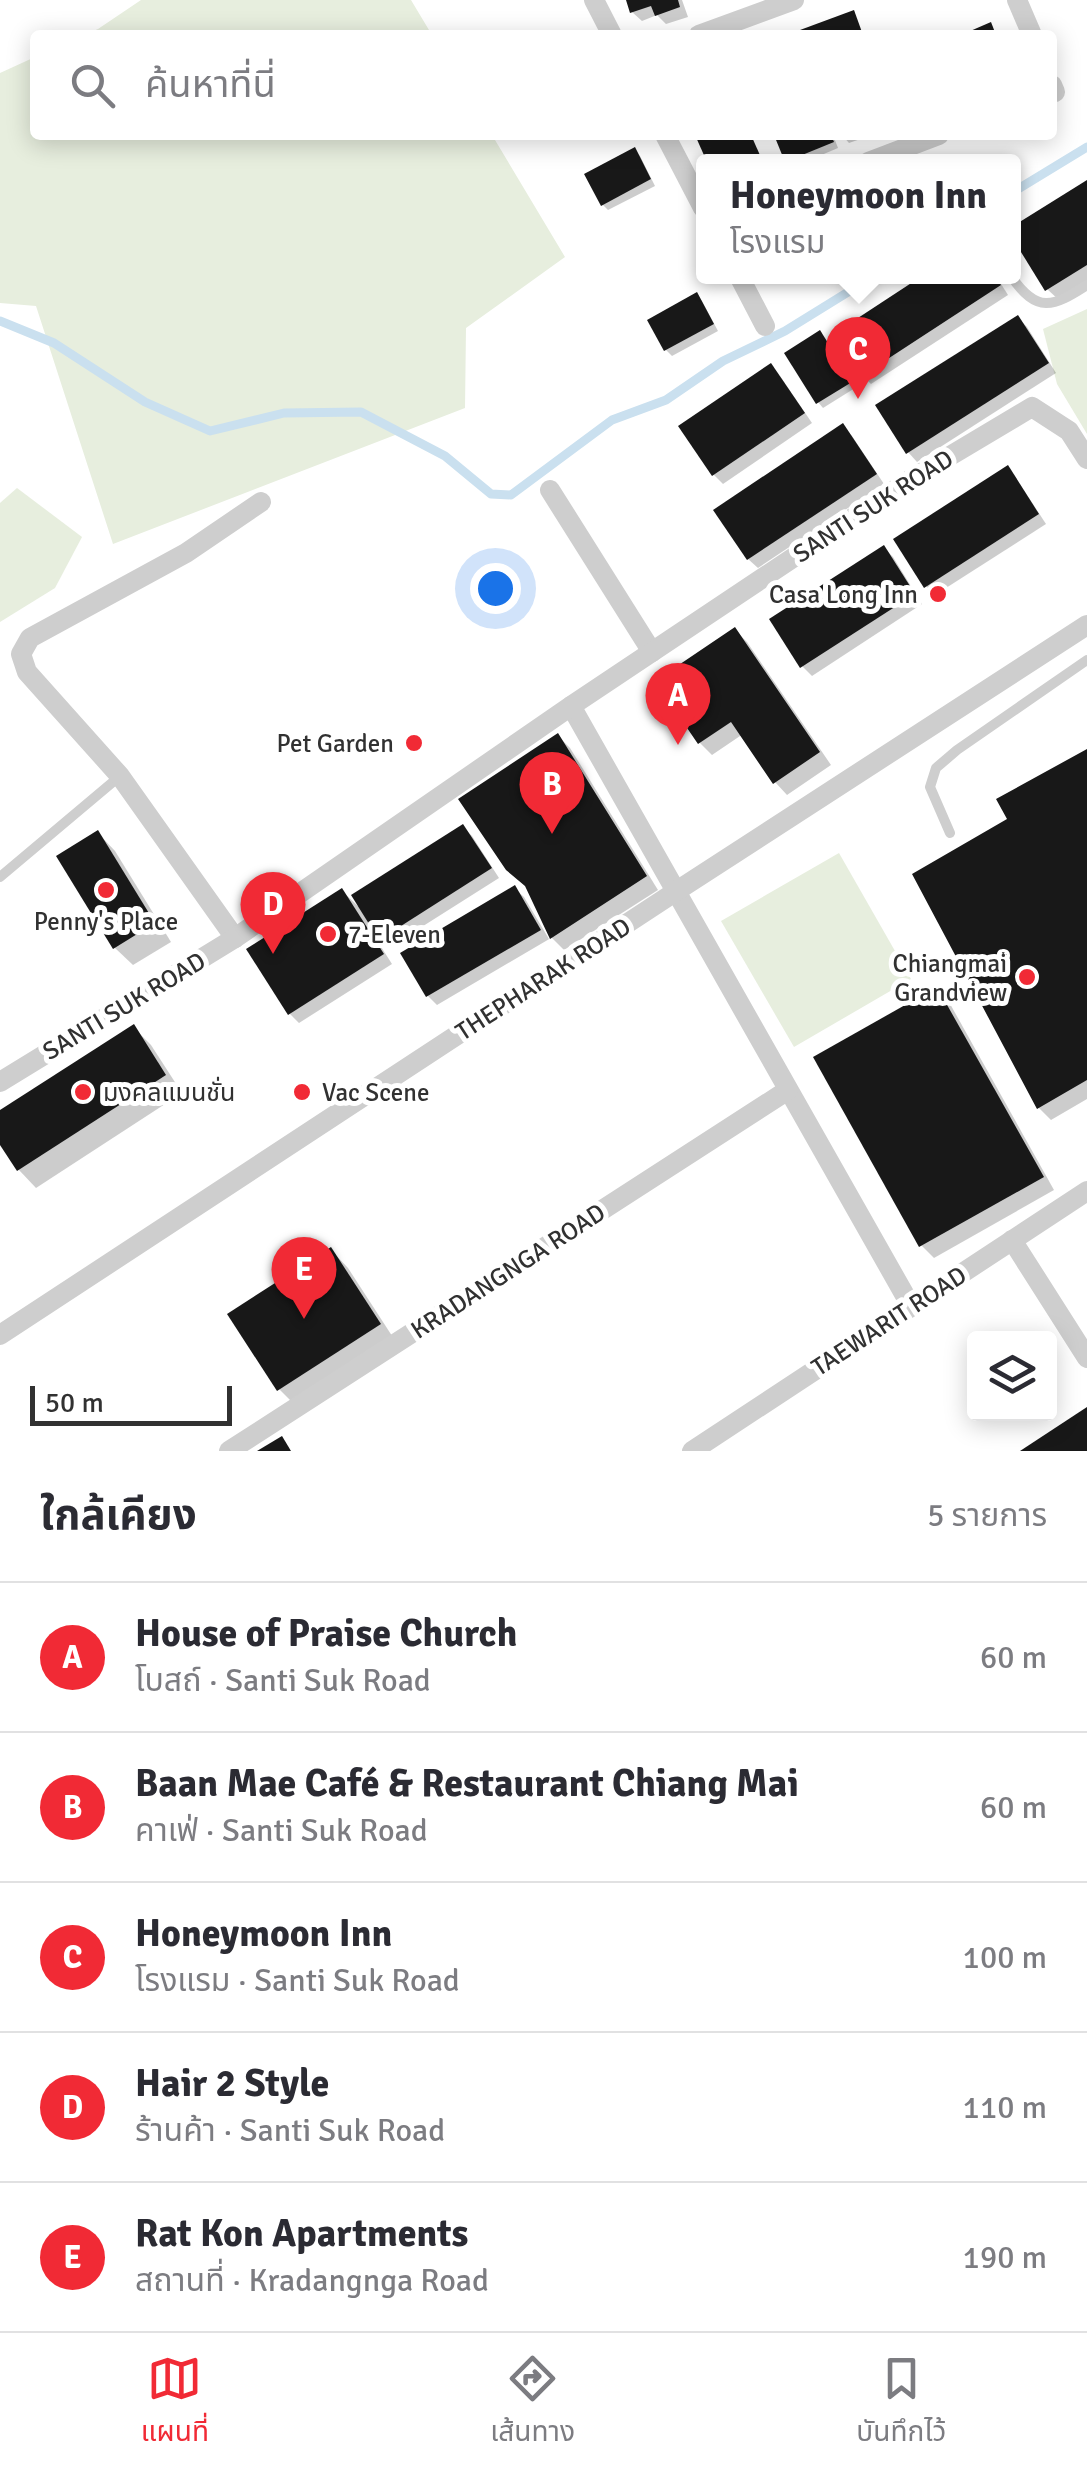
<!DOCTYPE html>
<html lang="th">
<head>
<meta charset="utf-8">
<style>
  body { margin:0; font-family:Signika,"Noto Sans Thai",sans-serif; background:#f7f7f7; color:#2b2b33 }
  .controls { position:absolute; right:30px; bottom:30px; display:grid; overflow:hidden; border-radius:10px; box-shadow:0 5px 25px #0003 }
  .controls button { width:90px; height:90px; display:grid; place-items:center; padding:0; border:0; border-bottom:2px solid #e1e1e2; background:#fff; color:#2b2b33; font:50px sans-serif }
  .scale { position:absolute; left:30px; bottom:25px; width:202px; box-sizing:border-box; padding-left:10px; border:5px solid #313131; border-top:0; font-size:28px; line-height:35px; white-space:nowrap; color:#313131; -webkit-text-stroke:8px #fff; paint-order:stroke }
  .you { position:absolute; left:495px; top:588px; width:35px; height:35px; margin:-25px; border:8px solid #fff; border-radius:50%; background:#1a73e8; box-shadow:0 0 0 15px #1a73e833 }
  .badge { display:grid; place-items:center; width:65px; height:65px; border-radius:50%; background:#f12a35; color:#fff; font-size:32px; font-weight:700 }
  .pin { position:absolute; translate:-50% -82px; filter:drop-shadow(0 2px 5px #0008) }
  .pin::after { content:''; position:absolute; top:52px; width:35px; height:30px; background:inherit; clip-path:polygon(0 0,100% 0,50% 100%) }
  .popup { position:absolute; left:696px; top:154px; width:325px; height:130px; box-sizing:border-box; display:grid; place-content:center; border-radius:10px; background:#fff; filter:drop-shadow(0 2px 8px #0005); font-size:32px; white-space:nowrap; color:#7c7c81 }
  .popup b { font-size:38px; color:#2b2b33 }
  .popup::after { content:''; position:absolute; left:50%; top:100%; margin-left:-20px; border:20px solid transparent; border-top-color:#fff }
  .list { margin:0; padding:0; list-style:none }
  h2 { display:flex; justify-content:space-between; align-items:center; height:130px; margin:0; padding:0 40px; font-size:42px }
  h2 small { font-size:32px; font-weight:400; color:#7c7c81 }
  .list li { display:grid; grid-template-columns:65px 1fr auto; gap:30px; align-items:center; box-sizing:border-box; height:150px; padding:0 40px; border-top:2px solid #e1e1e2 }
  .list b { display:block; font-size:38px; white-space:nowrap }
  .list p { margin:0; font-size:32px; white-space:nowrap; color:#7c7c81 }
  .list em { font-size:32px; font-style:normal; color:#7c7c81 }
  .icon { flex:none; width:55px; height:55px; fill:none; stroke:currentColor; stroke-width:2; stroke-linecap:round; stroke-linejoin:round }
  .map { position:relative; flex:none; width:1087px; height:1451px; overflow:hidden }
  .search { position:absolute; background:#fff; box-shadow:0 5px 25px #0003; left:30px; right:30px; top:30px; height:110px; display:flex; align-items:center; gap:25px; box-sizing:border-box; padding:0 35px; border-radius:10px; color:#7c7c81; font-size:38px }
  .sheet { height:880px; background:#fff }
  nav { display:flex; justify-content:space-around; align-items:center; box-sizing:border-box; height:140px; border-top:2px solid #e1e1e2; background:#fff; font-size:28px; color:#7c7c81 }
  nav a { display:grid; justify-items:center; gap:5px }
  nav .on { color:#f12a35 }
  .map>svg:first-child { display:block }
  .green { fill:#e7eede }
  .shadow { fill:#0003 }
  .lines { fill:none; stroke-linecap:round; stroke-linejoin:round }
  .stream { stroke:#cae0ef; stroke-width:9 }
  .building { fill:#181818 }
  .lane { stroke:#cecece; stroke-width:10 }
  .street { stroke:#cecece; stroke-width:20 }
  .poi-dot { fill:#f12a35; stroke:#fff; stroke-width:4 }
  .labels { text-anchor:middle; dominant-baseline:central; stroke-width:10; stroke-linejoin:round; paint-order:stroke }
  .street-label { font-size:25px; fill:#313131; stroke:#fff }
  .poi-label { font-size:25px; fill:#313131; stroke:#fff; text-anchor:end }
</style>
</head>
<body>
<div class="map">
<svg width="1087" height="1451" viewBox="0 0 1087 1451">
  <rect width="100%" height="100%" fill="#fff"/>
  <!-- green -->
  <g class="green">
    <polygon points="141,0 411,0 432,35 84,35 98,29"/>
    <polygon points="35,57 35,135 492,135 565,257 466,328 465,408 113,544 36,306 0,303 0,73"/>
    <polygon points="1087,309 1087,434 1057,384 1043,329"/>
    <polygon points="17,488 82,537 55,588 0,622 0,503"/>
    <polygon points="839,853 911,979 794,1047 721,921"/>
  </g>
  <!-- shadow -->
  <g class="shadow">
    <polygon points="628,0 682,0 688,17 666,24 657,15 642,21 632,12"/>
    <polygon points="777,135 833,135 838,148 805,162 789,162"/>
    <polygon points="842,135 872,135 849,143"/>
    <polygon points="634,150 640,156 655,186 608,210 603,205"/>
    <polygon points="1087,183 1087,284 1060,301 1047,289 1013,234 1013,229"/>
    <polygon points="927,276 996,276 1008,295 871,384 862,375"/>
    <polygon points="697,295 702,301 718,331 672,356 666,350"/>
    <polygon points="1018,318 1027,327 1056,373 917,462 908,452"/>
    <polygon points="825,339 855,388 823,408 818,402"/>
    <polygon points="780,376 812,423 723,484 714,475 682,427"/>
    <polygon points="842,426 852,436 884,484 758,568 748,559"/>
    <polygon points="1007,469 1016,478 1046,524 935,595 926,586"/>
    <polygon points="884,548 893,557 922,604 812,676 802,666 772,620"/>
    <polygon points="735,630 747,642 831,765 787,795 775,782 743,734 712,755 700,743"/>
    <polygon points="558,736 570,748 658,890 564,950 552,938"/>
    <polygon points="1087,752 1087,1099 1051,1120 1039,1108 915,875 1011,820"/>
    <polygon points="463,827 472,836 499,878 390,947 373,929 371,931 392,964 299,1023 290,1014 342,891 360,908"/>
    <polygon points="98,833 115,851 171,942 133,965 115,948 59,857"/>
    <polygon points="514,888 524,897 549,939 551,938 437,1005 428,996 403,954"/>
    <polygon points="937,990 949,1002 1054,1190 934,1258 921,1245"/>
    <polygon points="133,1027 151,1045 182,1093 36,1188 19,1170 0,1141 0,1113"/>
    <polygon points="331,1250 348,1268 396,1342 297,1407 279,1389"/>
  </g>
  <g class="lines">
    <!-- stream -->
    <g class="stream">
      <polyline points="1013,192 1087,147"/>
      <polyline points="0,321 54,343 145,402 210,431 284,413 361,412 445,456 491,494 511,495 612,420 666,400 723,361 785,331 874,276"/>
    </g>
  </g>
  <!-- building -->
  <g class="building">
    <polygon points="626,0 678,0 680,7 655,16 651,6 630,13"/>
    <polygon points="854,10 863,35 802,35 800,30"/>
    <polygon points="991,22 996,35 961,35"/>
    <polygon points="695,135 751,135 763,162 707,162"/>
    <polygon points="774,135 831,135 834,142 785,162"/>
    <polygon points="635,147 651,179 601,206 584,174"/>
    <polygon points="1087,180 1087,265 1045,291 1013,239 1013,226"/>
    <polygon points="922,276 995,276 1001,285 860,377 832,335"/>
    <polygon points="697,292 714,324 664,351 647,320"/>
    <polygon points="1018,315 1049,363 906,454 875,405"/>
    <polygon points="820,330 852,382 816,404 784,353"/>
    <polygon points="771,363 805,413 712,476 678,426"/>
    <polygon points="843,423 877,474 747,560 713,510"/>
    <polygon points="1008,465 1039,514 924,588 893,539"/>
    <polygon points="884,545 915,594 800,668 769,619"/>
    <polygon points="735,627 820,752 773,784 731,722 698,744 655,681"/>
    <polygon points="558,733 647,876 550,939 525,886 506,870 458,799"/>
    <polygon points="1087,749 1087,1080 1037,1109 912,874 1007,819 996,799"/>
    <polygon points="463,824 492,868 379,940 351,895"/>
    <polygon points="98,830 155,923 113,949 56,856"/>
    <polygon points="515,885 541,930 426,997 400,953"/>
    <polygon points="342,888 384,954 288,1015 246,949"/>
    <polygon points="937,987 1044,1177 919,1247 813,1057"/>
    <polygon points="134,1024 166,1075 17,1171 0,1145 0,1110"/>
    <polygon points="331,1247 381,1324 277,1391 227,1314"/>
    <polygon points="1087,1407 1087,1451 1020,1451"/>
    <polygon points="282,1436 291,1451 257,1451"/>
  </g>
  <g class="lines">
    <!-- lane -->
    <g class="lane">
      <path d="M1011,276C1037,314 1053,307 1087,285"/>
      <polyline points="950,833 930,787 936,768 957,750 1087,660"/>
      <polyline points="0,877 120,776"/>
    </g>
    <!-- street -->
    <g class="street">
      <polyline points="594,0 612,35"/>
      <polyline points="1017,0 1032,35"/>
      <polyline points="699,35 794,0"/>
      <polyline points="1052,85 1055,92 1052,93"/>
      <polyline points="665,135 703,208"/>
      <polyline points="868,162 939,135"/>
      <polyline points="739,276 765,326"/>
      <polyline points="550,490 652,652"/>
      <polyline points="571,706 911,1306"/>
      <polyline points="235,938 120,776 27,672 21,654 30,638 186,553 261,502"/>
      <polyline points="0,1082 235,938 571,706 908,481 1032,407 1069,431 1087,459"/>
      <polyline points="1012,1240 1087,1358"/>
      <polyline points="0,1335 675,892 1087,625"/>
      <polyline points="229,1451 788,1090"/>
      <polyline points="692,1451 1087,1191"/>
    </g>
  </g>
  <!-- markers -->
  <g class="poi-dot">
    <circle cx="938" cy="594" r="10"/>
    <circle cx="414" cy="743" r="10"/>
    <circle cx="106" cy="890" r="10"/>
    <circle cx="328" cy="934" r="10"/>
    <circle cx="1027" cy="977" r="10"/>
    <circle cx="83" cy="1092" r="10"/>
    <circle cx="302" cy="1092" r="10"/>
  </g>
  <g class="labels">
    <!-- street labels -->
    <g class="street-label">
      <text transform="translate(873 506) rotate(-33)">SANTI SUK ROAD</text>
      <text transform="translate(543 979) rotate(-33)">THEPHARAK ROAD</text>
      <text transform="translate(124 1006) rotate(-31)">SANTI SUK ROAD</text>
      <text transform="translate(508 1271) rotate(-33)">KRADANGNGA ROAD</text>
      <text transform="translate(889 1321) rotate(-33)">TAEWARIT ROAD</text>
    </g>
    <!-- poi labels -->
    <g class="poi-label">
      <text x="918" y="594">Casa Long Inn</text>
      <text x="394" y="743">Pet Garden</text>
      <text x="106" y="921" text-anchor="middle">Penny's Place</text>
      <text x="348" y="934" text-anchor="start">7-Eleven</text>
      <text x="1007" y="963">Chiangmai<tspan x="1007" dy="29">Grandview</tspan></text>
      <text x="103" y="1092" text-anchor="start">มงคลแมนชั่น</text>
      <text x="322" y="1092" text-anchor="start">Vac Scene</text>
    </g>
  </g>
</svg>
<div class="controls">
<button><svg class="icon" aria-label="layers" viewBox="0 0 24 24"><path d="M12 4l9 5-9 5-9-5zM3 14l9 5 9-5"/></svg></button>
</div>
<div class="scale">50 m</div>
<div class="you"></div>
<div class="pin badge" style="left:678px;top:745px">A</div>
<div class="pin badge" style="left:552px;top:834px">B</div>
<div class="pin badge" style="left:858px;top:399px">C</div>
<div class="popup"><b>Honeymoon Inn</b>โรงแรม</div>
<div class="pin badge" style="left:273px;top:954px">D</div>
<div class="pin badge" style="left:304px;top:1319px">E</div>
<div class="search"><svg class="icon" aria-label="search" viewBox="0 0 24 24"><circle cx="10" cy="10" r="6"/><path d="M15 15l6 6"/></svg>ค้นหาที่นี่</div>
</div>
<section class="sheet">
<h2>ใกล้เคียง<small>5 รายการ</small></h2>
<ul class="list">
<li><span class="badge">A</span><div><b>House of Praise Church</b><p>โบสถ์ · Santi Suk Road</p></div><em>60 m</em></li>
<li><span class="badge">B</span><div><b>Baan Mae Café &amp; Restaurant Chiang Mai</b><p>คาเฟ่ · Santi Suk Road</p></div><em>60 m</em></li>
<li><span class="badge">C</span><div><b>Honeymoon Inn</b><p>โรงแรม · Santi Suk Road</p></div><em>100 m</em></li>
<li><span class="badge">D</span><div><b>Hair 2 Style</b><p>ร้านค้า · Santi Suk Road</p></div><em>110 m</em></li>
<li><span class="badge">E</span><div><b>Rat Kon Apartments</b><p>สถานที่ · Kradangnga Road</p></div><em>190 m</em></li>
</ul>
</section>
<nav>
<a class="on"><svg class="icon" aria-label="map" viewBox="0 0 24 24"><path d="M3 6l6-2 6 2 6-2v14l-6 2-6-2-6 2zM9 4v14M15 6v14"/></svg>แผนที่</a>
<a><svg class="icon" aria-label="directions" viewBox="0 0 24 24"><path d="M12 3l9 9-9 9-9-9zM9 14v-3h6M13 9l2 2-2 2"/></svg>เส้นทาง</a>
<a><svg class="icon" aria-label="saved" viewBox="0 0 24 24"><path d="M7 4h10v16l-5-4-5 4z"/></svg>บันทึกไว้</a>
</nav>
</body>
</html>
